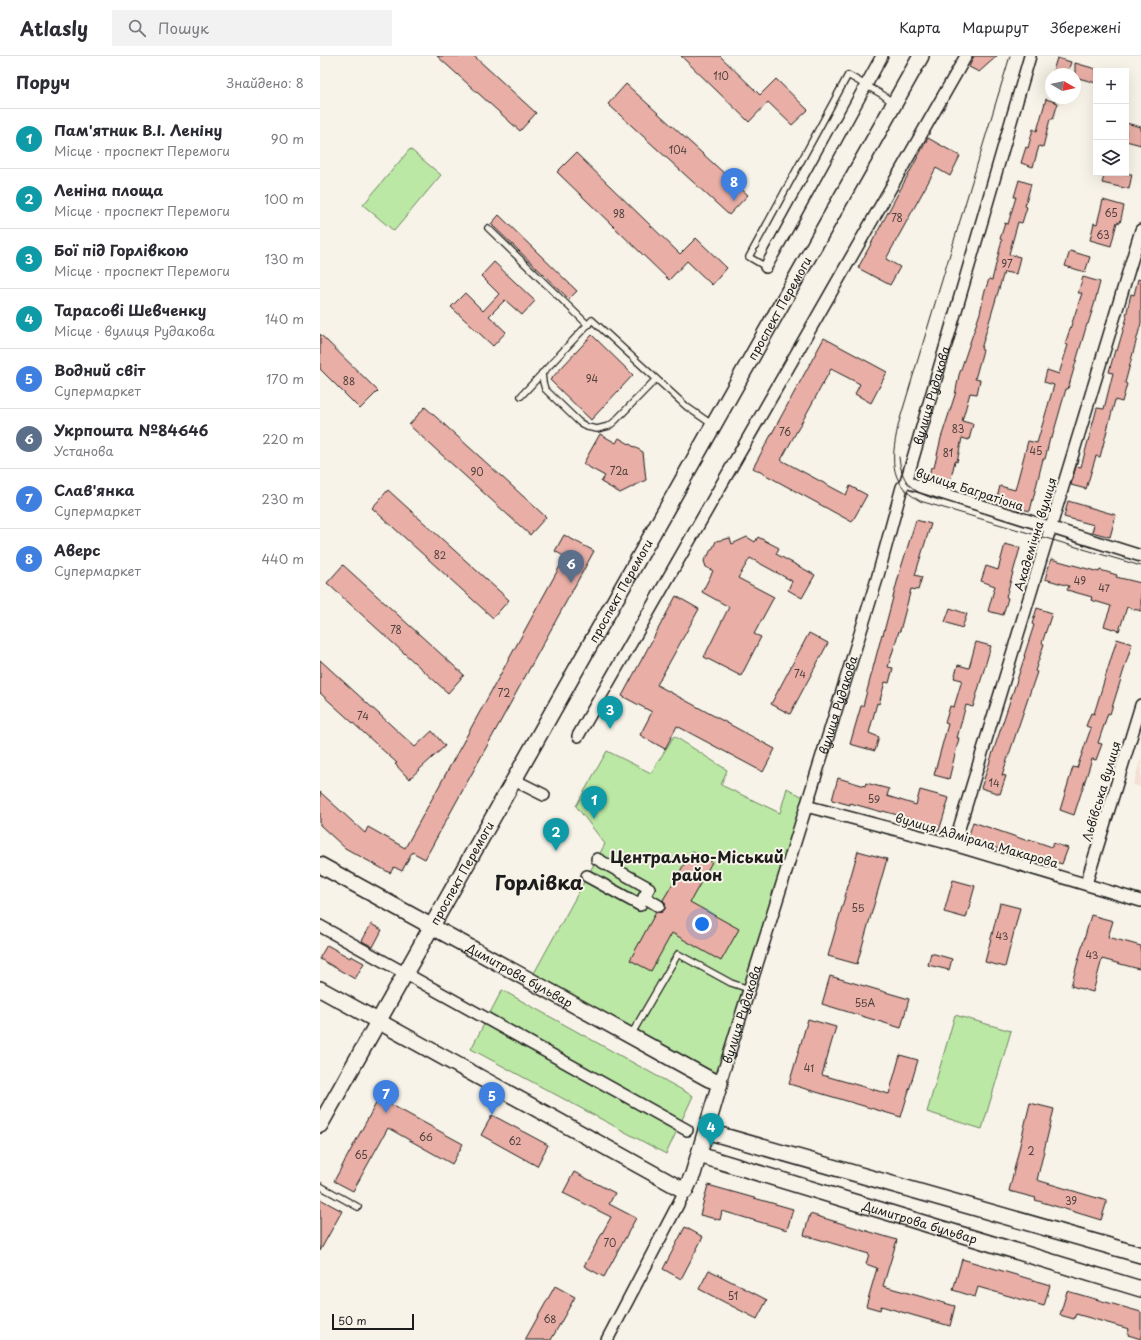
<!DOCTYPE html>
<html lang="uk">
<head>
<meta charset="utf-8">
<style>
  body { margin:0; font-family:"Playpen Sans",sans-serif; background:#f2f2f3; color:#2b2b33 }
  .controls { position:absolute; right:12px; top:12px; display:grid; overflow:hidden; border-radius:0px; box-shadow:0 4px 16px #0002 }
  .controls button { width:36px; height:36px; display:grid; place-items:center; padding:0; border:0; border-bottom:1px solid #e1e1e2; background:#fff; color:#2b2b33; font:20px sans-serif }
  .compass { position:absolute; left:725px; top:12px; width:36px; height:36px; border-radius:50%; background:#fff; box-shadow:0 4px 16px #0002; rotate:99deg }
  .scale { position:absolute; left:12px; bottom:10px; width:82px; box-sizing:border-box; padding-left:4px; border:2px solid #1c1c1c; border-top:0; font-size:11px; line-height:14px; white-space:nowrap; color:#1c1c1c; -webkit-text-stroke:3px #f7f3e8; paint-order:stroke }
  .you { position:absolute; left:382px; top:868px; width:14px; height:14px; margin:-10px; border:3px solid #fff; border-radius:50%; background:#1a73e8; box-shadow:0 0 0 6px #1a73e833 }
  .badge { display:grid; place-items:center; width:26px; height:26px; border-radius:50%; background:#1c1c1c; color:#fff; font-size:13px; font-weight:700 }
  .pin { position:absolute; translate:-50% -33px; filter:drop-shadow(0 1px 2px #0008) }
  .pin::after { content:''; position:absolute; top:21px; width:14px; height:12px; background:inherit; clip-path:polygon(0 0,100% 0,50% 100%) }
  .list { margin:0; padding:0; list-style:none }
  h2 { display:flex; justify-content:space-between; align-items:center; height:52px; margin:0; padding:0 16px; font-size:17px }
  h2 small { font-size:13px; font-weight:400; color:#7c7c81 }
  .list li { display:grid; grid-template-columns:26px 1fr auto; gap:12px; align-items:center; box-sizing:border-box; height:60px; padding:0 16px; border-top:1px solid #e1e1e2 }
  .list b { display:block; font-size:15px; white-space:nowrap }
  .list p { margin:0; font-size:13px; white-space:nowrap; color:#7c7c81 }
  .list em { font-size:13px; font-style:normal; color:#7c7c81 }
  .icon { flex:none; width:22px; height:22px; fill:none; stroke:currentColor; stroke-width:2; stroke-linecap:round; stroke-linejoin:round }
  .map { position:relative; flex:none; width:821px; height:1284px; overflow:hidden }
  header { display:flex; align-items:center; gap:24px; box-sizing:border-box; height:56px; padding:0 20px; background:#fff; border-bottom:1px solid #e1e1e2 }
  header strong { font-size:19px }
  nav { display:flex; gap:22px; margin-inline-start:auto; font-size:14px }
  .search { width:280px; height:36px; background:#f2f2f3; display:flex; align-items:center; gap:10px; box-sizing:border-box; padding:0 14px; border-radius:0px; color:#7c7c81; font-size:15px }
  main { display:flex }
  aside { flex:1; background:#fff }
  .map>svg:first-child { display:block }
  .built { fill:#f3dfd4 }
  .green { fill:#bce8a5; stroke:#6c8260 }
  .building { fill:#e9afa6; stroke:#1c1c1c }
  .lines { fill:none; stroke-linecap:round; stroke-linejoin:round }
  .lane-casing { stroke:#1c1c1c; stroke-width:8 }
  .street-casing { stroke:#1c1c1c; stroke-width:14 }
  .secondary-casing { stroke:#1c1c1c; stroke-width:18 }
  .lane { stroke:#f7f3e8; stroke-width:5.5 }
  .street { stroke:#f7f3e8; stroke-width:11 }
  .secondary { stroke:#f7f3e8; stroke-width:15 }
  .tram { stroke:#1c1c1c; stroke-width:1 }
  .labels { text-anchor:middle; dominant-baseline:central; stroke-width:4; stroke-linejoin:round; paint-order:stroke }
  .number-label { font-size:10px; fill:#4f413e }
  .street-label { font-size:12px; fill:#1c1c1c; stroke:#f7f3e8 }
  .district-label { font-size:16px; font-weight:bold; fill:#1c1c1c; stroke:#f7f3e8 }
  .town-label { font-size:20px; font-weight:bold; fill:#1c1c1c; stroke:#f7f3e8 }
</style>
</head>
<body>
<header>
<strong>Atlasly</strong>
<div class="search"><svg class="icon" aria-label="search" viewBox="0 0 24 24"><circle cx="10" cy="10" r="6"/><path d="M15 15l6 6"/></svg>Пошук</div>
<nav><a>Карта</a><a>Маршрут</a><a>Збережені</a></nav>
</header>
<main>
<aside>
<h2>Поруч<small>Знайдено: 8</small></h2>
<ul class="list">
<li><span class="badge" style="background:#0f9aa8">1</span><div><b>Пам'ятник В.І. Леніну</b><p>Місце · проспект Перемоги</p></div><em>90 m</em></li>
<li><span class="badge" style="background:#0f9aa8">2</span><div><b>Леніна площа</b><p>Місце · проспект Перемоги</p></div><em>100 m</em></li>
<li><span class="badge" style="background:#0f9aa8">3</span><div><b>Бої під Горлівкою</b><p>Місце · проспект Перемоги</p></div><em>130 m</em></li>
<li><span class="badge" style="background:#0f9aa8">4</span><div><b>Тарасові Шевченку</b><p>Місце · вулиця Рудакова</p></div><em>140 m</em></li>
<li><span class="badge" style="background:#3f7fe0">5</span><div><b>Водний світ</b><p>Супермаркет</p></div><em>170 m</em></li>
<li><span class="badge" style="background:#5c6f8a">6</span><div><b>Укрпошта №84646</b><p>Установа</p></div><em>220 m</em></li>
<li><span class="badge" style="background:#3f7fe0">7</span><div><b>Слав'янка</b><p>Супермаркет</p></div><em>230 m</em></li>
<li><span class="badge" style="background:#3f7fe0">8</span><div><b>Аверс</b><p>Супермаркет</p></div><em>440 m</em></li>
</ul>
</aside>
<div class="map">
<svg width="821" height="1284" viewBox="0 0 821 1284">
  <rect width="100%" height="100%" fill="#f7f3e8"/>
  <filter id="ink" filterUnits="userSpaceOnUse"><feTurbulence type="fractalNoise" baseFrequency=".025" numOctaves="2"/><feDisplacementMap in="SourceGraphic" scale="8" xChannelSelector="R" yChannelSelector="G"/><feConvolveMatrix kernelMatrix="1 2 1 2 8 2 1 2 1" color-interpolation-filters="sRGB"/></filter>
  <g filter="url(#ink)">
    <!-- built -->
    <polygon class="built" points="821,702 821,731 813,729"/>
    <!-- green -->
    <g class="green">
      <polygon points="90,93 121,119 74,175 43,149"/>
      <polygon points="354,680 407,714 401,729 460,757 467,732 490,745 404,1025 213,919 285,788 256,750 287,695 331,717"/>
      <polygon points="182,934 373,1040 346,1098 151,993"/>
      <polygon points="635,959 691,975 662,1073 607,1056"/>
    </g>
    <!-- building -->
    <g class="building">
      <polygon points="117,0 154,0 216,57 200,75"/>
      <polygon points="361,0 400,0 440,39 456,23 488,54 472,69 448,46 429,66"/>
      <polygon points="654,0 677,0 659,16 649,11"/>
      <polygon points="737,2 751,6 747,18 732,18"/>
      <polygon points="755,7 776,13 776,27 755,21"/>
      <polygon points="306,28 428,139 409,159 288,48"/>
      <polygon points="726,43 738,47 733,63 730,63 723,91 719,90 713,111 701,107 706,91 708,92 713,73 717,75"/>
      <polygon points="806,67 821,71 821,89 806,85"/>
      <polygon points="608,82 640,100 630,120 616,112 566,203 580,211 570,229 538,212"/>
      <polygon points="256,97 360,198 376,182 407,212 392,229 367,205 349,224 237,116"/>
      <polygon points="785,117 812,118 809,133 782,127"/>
      <polygon points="699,124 711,128 705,150 707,151 702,167 698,166 689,198 700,201 696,218 684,216 661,293 663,294 655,323 660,324 657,338 650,337 642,365 653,368 649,384 642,382 637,406 635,405 629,430 608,425 611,411 614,412 621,382 635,339 639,319 660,257 664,238 669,223 672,224 682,184 680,183 685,167 688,168 696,141 694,141"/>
      <polygon points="783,144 804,150 800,167 797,166 791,190 770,184 774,167 777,168"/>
      <polygon points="179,159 257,235 249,243 171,168"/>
      <polygon points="750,195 770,201 765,216 745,210"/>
      <polygon points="174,206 215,245 202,259 185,244 169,260 186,276 173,290 131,251 145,237 163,255 179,238 161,220"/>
      <polygon points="763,221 780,226 774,249 768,268 767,268 748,333 746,333 732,382 730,382 725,403 723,403 710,455 676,446 680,430 695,434 708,385 717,387 734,329 724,326 727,314 739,318 748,289 745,288 762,237 758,237"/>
      <polygon points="818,223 821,224 821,267 805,327 807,328 802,346 795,344 780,401 776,400 766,433 751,429 756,410 761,411 777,352 784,353 793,317 789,316 795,294 797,295 807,261 806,260 811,238 814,239"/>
      <polygon points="0,278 58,335 40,353 0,313"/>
      <polygon points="272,279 313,319 271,364 230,324"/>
      <polygon points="504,282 567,316 551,347 535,338 540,328 511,313 461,404 526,439 530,430 547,439 532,466 433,412"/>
      <polygon points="105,351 226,461 210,479 89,369"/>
      <polygon points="280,378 296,387 299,382 323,396 326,424 300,437 281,426 285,420 263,408"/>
      <polygon points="68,434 189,544 173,562 52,452"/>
      <polygon points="748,445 796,459 790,481 772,476 774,469 744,461"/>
      <polygon points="596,464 611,468 595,519 602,521 598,534 591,533 580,575 579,575 568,611 573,612 569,627 565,626 559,648 557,647 549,677 559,681 555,695 530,688 541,650 543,650 562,578 563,579 571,549 580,515"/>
      <polygon points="244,479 274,495 105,803 92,796 82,815 74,811 70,817 25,792 0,769 0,736 45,777 48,771 85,792 245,501 235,495"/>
      <polygon points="427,481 435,486 438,481 459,492 456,498 495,519 482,542 468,534 472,525 430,502 418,522 454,541 434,578 441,581 421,620 384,601 409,551 382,536 393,515 386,511 384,505 386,500 388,500 391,493 393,492 396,485 410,482 412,488"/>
      <polygon points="685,488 700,492 686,541 688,542 683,559 668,555 675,530 661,525 666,510 678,514"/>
      <polygon points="731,503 779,516 780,514 797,519 796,521 821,527 821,555 807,551 799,575 784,570 791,550 771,544 772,541 747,534 749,530 725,523"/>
      <polygon points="23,509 144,619 128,637 7,527"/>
      <polygon points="356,540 379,553 337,629 455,693 443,716 357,670 345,693 320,679 332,656 302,640"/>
      <polygon points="630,552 647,558 642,572 625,566"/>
      <polygon points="717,552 732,557 722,587 724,588 715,615 717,616 682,719 686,720 680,738 661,732 705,600 704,600 714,569 712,568"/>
      <polygon points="489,577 508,587 470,658 451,648"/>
      <polygon points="797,583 812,588 790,658 788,657 778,687 782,688 776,704 772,703 754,759 740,754 753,711 757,712 771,672 766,670 771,657 774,658"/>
      <polygon points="656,586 671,590 653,651 646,649 637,682 639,682 629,723 614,719 628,668 625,667 630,650 634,651 642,624 634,622 638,609 649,612"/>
      <polygon points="0,604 95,691 112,675 125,690 89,723 75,708 77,707 0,637"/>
      <polygon points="518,722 545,730 546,727 569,733 567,740 596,749 600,734 629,742 619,775 591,767 592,763 563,755 562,756 530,747 530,749 512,744"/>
      <polygon points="653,766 708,785 709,783 732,791 733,787 748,792 742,808 719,801 718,804 691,795 690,797 648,782"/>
      <polygon points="372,795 392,806 370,846 419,873 401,905 352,877 331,915 310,904 336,856 342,856 345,853 345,847 343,844"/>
      <polygon points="538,795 567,803 537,908 508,900"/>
      <polygon points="633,824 655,830 646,862 624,856"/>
      <polygon points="680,847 700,852 685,911 665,906"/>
      <polygon points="771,859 793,865 788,881 821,890 821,906 819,913 782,903 773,936 751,930"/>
      <polygon points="51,868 62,874 53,891 42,885"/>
      <polygon points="7,889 30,902 31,900 44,907 35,923 0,903 0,901"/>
      <polygon points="611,897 632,903 629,914 608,909"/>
      <polygon points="510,920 589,943 581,972 502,948"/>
      <polygon points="488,963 516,971 502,1019 569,1038 580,999 598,1004 581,1061 469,1028"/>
      <polygon points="59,1042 143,1088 132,1108 68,1072 33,1135 14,1125"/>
      <polygon points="710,1047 734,1053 717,1124 787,1145 781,1164 715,1144 716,1142 689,1135"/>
      <polygon points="172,1059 228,1089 217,1110 161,1079"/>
      <polygon points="254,1116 295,1137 289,1148 316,1162 284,1221 264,1210 291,1161 243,1137"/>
      <polygon points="388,1129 473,1153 467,1174 402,1155 400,1164 380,1159"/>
      <polygon points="0,1143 22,1155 0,1195"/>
      <polygon points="490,1158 577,1184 563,1230 635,1250 630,1270 561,1250 560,1254 546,1250 557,1212 546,1208 549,1198 484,1179"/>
      <polygon points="365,1171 383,1181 361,1223 343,1213"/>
      <polygon points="642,1203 730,1229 724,1250 658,1231 655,1241 633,1234"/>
      <polygon points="389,1214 447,1244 437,1263 379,1233"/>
      <polygon points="235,1230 255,1241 231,1284 205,1284"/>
      <polygon points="747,1235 821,1256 821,1283 808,1279 809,1273 756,1258 754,1263 740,1259"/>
    </g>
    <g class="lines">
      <!-- lane casing -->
      <g class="lane-casing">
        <g id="lane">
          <polyline points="168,172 268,269"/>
          <polyline points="446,211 429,201 528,19 563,39 574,48"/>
          <polyline points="222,317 223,326 225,333 259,366 267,371 277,373 289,370 294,366 336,323"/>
          <polyline points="201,340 272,264 367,351 393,369"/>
          <polyline points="311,979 358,898 411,927 429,933"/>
          <polyline points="0,1130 38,1151"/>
        </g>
      </g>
      <!-- street casing -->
      <g class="street-casing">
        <g id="street">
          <polyline points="446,211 562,0"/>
          <polyline points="586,426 821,500"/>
          <polyline points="258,680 646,0"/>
          <polyline points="194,724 224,739"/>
          <polyline points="486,750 634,789 821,845"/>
          <polyline points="634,789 821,174"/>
          <polyline points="267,820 320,849 329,832 277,803"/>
          <polyline points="766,828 821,649"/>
          <polyline points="324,841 339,850"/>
          <polyline points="0,870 367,1074"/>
          <path id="s1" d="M400,1027L557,523L582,431L586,426L600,378L710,0"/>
          <polyline points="287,1284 365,1135"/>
        </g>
      </g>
      <!-- secondary casing -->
      <g class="secondary-casing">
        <g id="secondary">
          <path id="s2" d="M0,809L389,1023L400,1027L373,1118L365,1135L0,933"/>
          <path id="s3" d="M0,1069L601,0"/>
          <polyline points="386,1075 821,1199"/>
          <path id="s4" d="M379,1099L821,1233"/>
        </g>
      </g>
      <!-- lane -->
      <use href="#lane" class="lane"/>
      <!-- street -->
      <use href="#street" class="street"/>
      <!-- secondary -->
      <use href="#secondary" class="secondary"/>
      <!-- tram -->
      <g class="tram">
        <path d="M690,0L579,366C572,398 566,426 600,445L821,510"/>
        <path d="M579,401C582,431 595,437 622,445"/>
      </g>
    </g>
  </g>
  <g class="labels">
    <!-- number labels -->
    <g class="number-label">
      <text x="401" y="19">110</text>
      <text x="358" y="93">104</text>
      <text x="791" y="156">65</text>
      <text x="299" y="157">98</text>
      <text x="577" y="161">78</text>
      <text x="783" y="178">63</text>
      <text x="687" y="207">97</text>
      <text x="272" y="322">94</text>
      <text x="29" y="324">88</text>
      <text x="638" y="372">83</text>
      <text x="465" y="375">76</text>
      <text x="716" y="394">45</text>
      <text x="628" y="396">81</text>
      <text x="299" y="414">72а</text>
      <text x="157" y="415">90</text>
      <text x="120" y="498">82</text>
      <text x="760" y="524">49</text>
      <text x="784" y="531">47</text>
      <text x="76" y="573">78</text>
      <text x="480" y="617">74</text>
      <text x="184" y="636">72</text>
      <text x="43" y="659">74</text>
      <text x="674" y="726">14</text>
      <text x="554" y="742">59</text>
      <text x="538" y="851">55</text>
      <text x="682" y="879">43</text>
      <text x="772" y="898">43</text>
      <text x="545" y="946">55А</text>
      <text x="489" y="1011">41</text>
      <text x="106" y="1080">66</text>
      <text x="195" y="1084">62</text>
      <text x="711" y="1094">2</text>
      <text x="41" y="1098">65</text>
      <text x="751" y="1144">39</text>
      <text x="290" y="1186">70</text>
      <text x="413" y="1239">51</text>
      <text x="230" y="1262">68</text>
    </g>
    <!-- street labels -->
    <g class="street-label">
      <text stroke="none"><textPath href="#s3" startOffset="937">проспект Перемоги</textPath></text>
      <text stroke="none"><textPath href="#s1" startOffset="720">вулиця Рудакова</textPath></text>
      <text transform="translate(650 433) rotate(18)">вулиця Багратіона</text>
      <text transform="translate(715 478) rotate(-73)">Академічна вулиця</text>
      <text stroke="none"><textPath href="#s3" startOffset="613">проспект Перемоги</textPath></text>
      <text stroke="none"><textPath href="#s1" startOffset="396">вулиця Рудакова</textPath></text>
      <text transform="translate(781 735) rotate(-73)">Львівська вулиця</text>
      <text transform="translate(657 784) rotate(16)">вулиця Адмірала Макарова</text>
      <text stroke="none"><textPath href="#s3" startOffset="289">проспект Перемоги</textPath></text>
      <text stroke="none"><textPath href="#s2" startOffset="228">Димитрова бульвар</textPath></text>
      <text stroke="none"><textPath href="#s1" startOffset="72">вулиця Рудакова</textPath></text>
      <text stroke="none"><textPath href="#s4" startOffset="231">Димитрова бульвар</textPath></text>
    </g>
    <!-- district labels -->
    <g class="district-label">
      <text x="377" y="800">Центрально-Міський<tspan x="377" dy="18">район</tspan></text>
    </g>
    <!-- town labels -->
    <g class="town-label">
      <text x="219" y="826">Горлівка</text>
    </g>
  </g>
</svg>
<div class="controls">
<button>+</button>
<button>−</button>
<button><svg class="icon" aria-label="layers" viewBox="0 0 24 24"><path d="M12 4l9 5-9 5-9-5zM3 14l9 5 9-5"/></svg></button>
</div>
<svg class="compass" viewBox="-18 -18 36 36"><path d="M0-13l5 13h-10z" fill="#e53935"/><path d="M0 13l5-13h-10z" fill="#7c7c81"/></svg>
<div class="scale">50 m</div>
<div class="you"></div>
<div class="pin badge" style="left:274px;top:763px;background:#0f9aa8">1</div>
<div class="pin badge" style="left:236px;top:795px;background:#0f9aa8">2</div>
<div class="pin badge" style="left:290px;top:673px;background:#0f9aa8">3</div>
<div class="pin badge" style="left:391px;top:1090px;background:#0f9aa8">4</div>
<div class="pin badge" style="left:172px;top:1059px;background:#3f7fe0">5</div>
<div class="pin badge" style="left:251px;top:527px;background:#5c6f8a">6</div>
<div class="pin badge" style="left:66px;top:1057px;background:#3f7fe0">7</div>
<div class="pin badge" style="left:414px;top:145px;background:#3f7fe0">8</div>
</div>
</main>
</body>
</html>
